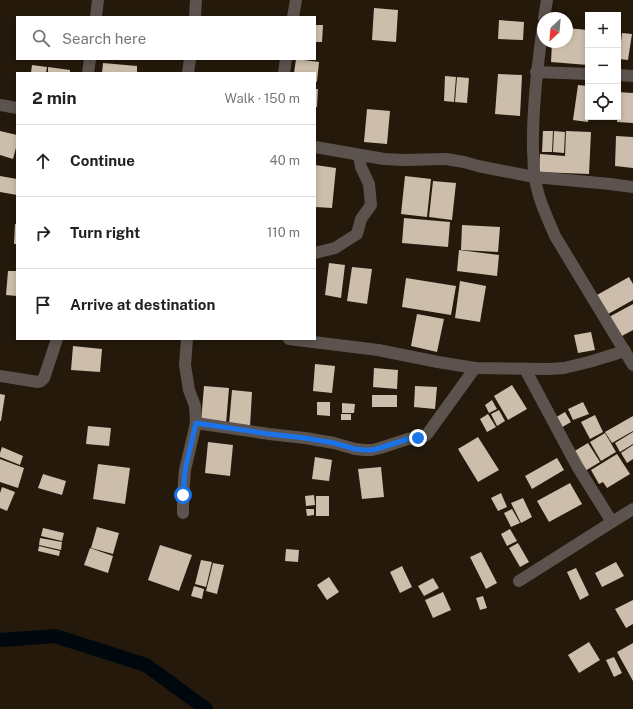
<!DOCTYPE html>
<html lang="en">
<head>
<meta charset="utf-8">
<style>
  body { margin:0; font-family:"Public Sans",sans-serif; background:#f6f6f6; color:#222 }
  .controls { position:absolute; right:12px; top:12px; display:grid; overflow:hidden; border-radius:0px; box-shadow:0 2px 6px #0003 }
  .controls button { width:36px; height:36px; display:grid; place-items:center; padding:0; border:0; border-bottom:1px solid #e0e0e0; background:#fff; color:#222; font:20px sans-serif }
  .compass { position:absolute; left:537px; top:12px; width:36px; height:36px; border-radius:50%; background:#fff; box-shadow:0 2px 6px #0003; rotate:206deg }
  .stop { position:absolute; width:12px; height:12px; margin:-9px; border:3px solid #1a73e8; border-radius:50%; background:#fff }
  .stop.end { background:#1a73e8; border-color:#fff; box-shadow:0 1px 4px #0008 }
  .list { margin:0; padding:0; list-style:none }
  h2 { display:flex; justify-content:space-between; align-items:center; height:52px; margin:0; padding:0 16px; font-size:17px }
  h2 small { font-size:13px; font-weight:400; color:#767676 }
  .list li { display:grid; grid-template-columns:26px 1fr auto; gap:12px; align-items:center; box-sizing:border-box; height:72px; padding:0 16px; border-top:1px solid #e0e0e0 }
  .list b { display:block; font-size:15px; white-space:nowrap }
  .list em { font-size:13px; font-style:normal; color:#767676 }
  .icon { flex:none; width:22px; height:22px; fill:none; stroke:currentColor; stroke-width:2; stroke-linecap:round; stroke-linejoin:round }
  .map { position:relative; flex:none; width:633px; height:709px; overflow:hidden }
  .search { position:absolute; background:#fff; box-shadow:0 2px 6px #0003; left:16px; top:16px; width:300px; height:44px; display:flex; align-items:center; gap:10px; box-sizing:border-box; padding:0 14px; border-radius:0px; color:#767676; font-size:15px }
  .panel { position:absolute; background:#fff; box-shadow:0 2px 6px #0003; left:16px; top:72px; width:300px; height:268px; border-radius:0px }
  .map>svg:first-child { display:block }
  .lines { fill:none; stroke-linecap:round; stroke-linejoin:round }
  .canal { stroke:#00080d; stroke-width:14 }
  .building { fill:#ccbeab }
  .minor { stroke:#5c534e; stroke-width:12 }
  .route { stroke:#1a73e8; stroke-width:5 }
</style>
</head>
<body>
<div class="map">
<svg width="633" height="709" viewBox="0 0 633 709">
  <rect width="100%" height="100%" fill="#24190a"/>
  <g class="lines">
    <!-- canal -->
    <polyline class="canal" points="0,640 55,636 146,665 206,709"/>
  </g>
  <!-- building -->
  <g class="building">
    <polygon points="374,8 398,10 396,42 372,40"/>
    <polygon points="499,20 524,22 523,40 498,39"/>
    <polygon points="315,25 323,25 322,42 315,42"/>
    <polygon points="567,28 588,30 588,65 551,62 552,42 567,42"/>
    <polygon points="622,33 632,34 628,60 619,59"/>
    <polygon points="296,59 319,62 317,82 315,81 315,73 294,73"/>
    <polygon points="103,63 137,66 137,73 102,73"/>
    <polygon points="32,65 47,67 46,73 31,73"/>
    <polygon points="48,67 70,70 70,73 48,73"/>
    <polygon points="498,74 522,75 520,116 495,114"/>
    <polygon points="445,76 456,77 454,102 444,101"/>
    <polygon points="457,77 469,78 467,103 455,102"/>
    <polygon points="578,85 588,86 588,117 589,117 588,122 573,120"/>
    <polygon points="315,89 318,89 317,107 315,107"/>
    <polygon points="618,92 633,93 633,123 617,122 617,117 618,117"/>
    <polygon points="367,109 390,111 387,144 364,142"/>
    <polygon points="0,131 17,135 17,144 13,159 0,155"/>
    <polygon points="543,131 553,131 552,152 542,152"/>
    <polygon points="554,131 565,132 564,153 553,152"/>
    <polygon points="566,131 591,132 589,174 539,172 540,154 565,156"/>
    <polygon points="616,136 633,137 633,168 615,166"/>
    <polygon points="315,165 336,168 332,208 315,207"/>
    <polygon points="0,176 17,179 17,195 0,192"/>
    <polygon points="405,176 431,179 427,217 401,214"/>
    <polygon points="433,181 456,183 452,220 429,217"/>
    <polygon points="404,218 450,222 448,247 402,243"/>
    <polygon points="15,224 17,224 17,244 14,244"/>
    <polygon points="462,225 500,227 498,252 461,250"/>
    <polygon points="459,250 499,255 497,276 457,271"/>
    <polygon points="329,263 345,265 341,298 325,295"/>
    <polygon points="352,267 372,269 367,304 347,301"/>
    <polygon points="8,271 17,271 17,296 6,295"/>
    <polygon points="629,277 633,284 633,300 608,314 597,295"/>
    <polygon points="406,278 456,286 451,315 402,307"/>
    <polygon points="460,281 486,286 480,322 455,318"/>
    <polygon points="633,304 633,330 620,337 609,317"/>
    <polygon points="417,314 444,319 437,352 411,346"/>
    <polygon points="591,332 595,350 578,353 574,335"/>
    <polygon points="73,346 102,349 100,372 71,370"/>
    <polygon points="315,364 335,366 332,393 313,391"/>
    <polygon points="374,368 398,370 397,389 373,387"/>
    <polygon points="512,385 527,409 508,420 494,396"/>
    <polygon points="204,386 229,388 226,424 201,422"/>
    <polygon points="415,386 437,387 435,409 414,407"/>
    <polygon points="232,390 252,392 250,427 229,425"/>
    <polygon points="0,394 5,395 1,421 0,421"/>
    <rect x="372" y="395" width="25" height="12"/>
    <polygon points="492,400 497,409 489,413 485,405"/>
    <polygon points="317,402 330,402 330,416 317,415"/>
    <polygon points="583,402 589,414 573,420 568,409"/>
    <polygon points="342,403 355,404 354,413 342,413"/>
    <polygon points="499,410 505,421 497,426 491,414"/>
    <polygon points="565,412 571,422 559,429 553,419"/>
    <rect x="341" y="414" width="10" height="6"/>
    <polygon points="488,414 496,427 487,432 480,419"/>
    <polygon points="595,415 603,432 590,439 581,422"/>
    <polygon points="633,416 633,431 612,443 605,432"/>
    <polygon points="88,426 111,428 109,446 86,444"/>
    <polygon points="633,432 633,444 620,452 615,443"/>
    <polygon points="605,433 616,452 601,461 590,442"/>
    <polygon points="478,437 499,470 478,482 458,449"/>
    <polygon points="208,442 233,445 230,476 205,473"/>
    <polygon points="588,443 600,462 585,471 573,452"/>
    <polygon points="633,445 633,459 627,463 621,453"/>
    <polygon points="2,447 23,456 20,465 0,457 0,453"/>
    <polygon points="617,454 630,474 607,488 603,482 599,484 591,470"/>
    <polygon points="315,457 332,460 329,481 312,479"/>
    <polygon points="557,458 564,470 532,489 525,476"/>
    <polygon points="0,459 24,468 18,488 0,482"/>
    <polygon points="98,464 130,468 125,504 93,499"/>
    <polygon points="381,467 384,497 362,499 358,469"/>
    <polygon points="43,474 66,481 62,495 38,488"/>
    <polygon points="570,483 582,504 549,522 537,501"/>
    <polygon points="2,487 15,492 7,511 0,508 0,493"/>
    <polygon points="501,493 507,507 498,511 491,498"/>
    <polygon points="314,495 315,505 306,506 305,496"/>
    <rect x="316" y="496" width="13" height="20"/>
    <polygon points="523,498 532,517 521,523 511,503"/>
    <polygon points="306,509 314,509 314,515 307,516"/>
    <polygon points="512,509 520,523 511,527 504,513"/>
    <polygon points="97,527 119,533 113,554 91,548"/>
    <polygon points="43,528 64,533 62,541 41,536"/>
    <polygon points="510,529 517,541 507,546 501,534"/>
    <polygon points="40,538 62,542 61,550 39,545"/>
    <polygon points="518,543 529,562 520,567 509,548"/>
    <polygon points="160,545 192,555 179,591 148,580"/>
    <polygon points="39,546 60,551 59,556 38,551"/>
    <polygon points="90,548 113,556 108,573 84,565"/>
    <polygon points="286,549 299,550 298,562 285,561"/>
    <polygon points="481,552 497,583 486,589 470,557"/>
    <polygon points="201,560 212,562 206,587 195,584"/>
    <polygon points="616,562 624,576 602,587 595,573"/>
    <polygon points="213,563 224,565 217,594 206,591"/>
    <polygon points="402,566 412,587 400,593 390,572"/>
    <polygon points="576,568 589,595 580,600 567,572"/>
    <polygon points="329,577 339,592 327,600 317,585"/>
    <polygon points="433,578 439,588 424,596 418,586"/>
    <polygon points="194,586 204,589 202,599 191,596"/>
    <polygon points="443,592 451,610 433,618 425,600"/>
    <polygon points="483,596 487,608 480,610 476,598"/>
    <polygon points="633,600 633,624 626,628 615,609"/>
    <polygon points="589,642 600,660 579,673 568,655"/>
    <polygon points="633,643 633,681 617,652"/>
    <polygon points="614,657 622,673 614,677 606,660"/>
  </g>
  <g class="lines">
    <!-- minor -->
    <g class="minor">
      <polyline points="96,17 98,0"/>
      <polyline points="195,17 196,0"/>
      <polyline points="293,17 296,0"/>
      <polyline points="544,18 547,0"/>
      <path d="M543,26C537,68 532,109 533,151C534,160 533,170 535,178C538,199 547,217 555,236L633,365"/>
      <polyline points="536,72 588,74"/>
      <polyline points="88,73 90,59"/>
      <polyline points="188,73 190,59"/>
      <polyline points="284,73 286,59"/>
      <polyline points="618,75 633,76"/>
      <polyline points="0,105 17,108"/>
      <polyline points="315,147 384,159 404,160 446,159 464,162 478,166 534,177 610,184 633,187"/>
      <polyline points="315,253 335,248 357,234 361,219 371,205 369,184 361,167 359,155"/>
      <polyline points="289,339 378,350 438,362 475,368 549,369 564,368 589,362 625,351"/>
      <polyline points="0,376 38,382 41,381 44,378 57,339"/>
      <polyline points="196,423 269,434 305,438 334,443 355,449 365,450 372,450 380,448 408,439 425,436 428,433 475,368"/>
      <polyline points="183,513 183,495 185,470 196,423 195,406 189,390 185,365 187,339"/>
      <polyline points="612,522 633,509"/>
      <polyline points="519,581 612,522 577,466 525,369"/>
    </g>
  </g>
  <g class="lines">
    <!-- route -->
    <polyline class="route" points="183,495 185,470 196,423 269,434 305,438 334,443 355,449 365,450 372,450 380,448 408,439 418,438"/>
  </g>
</svg>
<div class="controls">
<button>+</button>
<button>−</button>
<button><svg class="icon" aria-label="locate" viewBox="0 0 24 24"><circle cx="12" cy="12" r="6"/><path d="M12 2v4M12 18v4M2 12h4M18 12h4"/></svg></button>
</div>
<svg class="compass" viewBox="-18 -18 36 36"><path d="M0-13l5 13h-10z" fill="#e53935"/><path d="M0 13l5-13h-10z" fill="#767676"/></svg>
<div class="stop" style="left:183px;top:495px"></div>
<div class="stop end" style="left:418px;top:438px"></div>
<div class="search"><svg class="icon" aria-label="search" viewBox="0 0 24 24"><circle cx="10" cy="10" r="6"/><path d="M15 15l6 6"/></svg>Search here</div>
<section class="panel">
<h2>2 min<small>Walk · 150 m</small></h2>
<ul class="list">
<li><svg class="icon" aria-label="ahead" viewBox="0 0 24 24"><path d="M12 20V5M6 11l6-6 6 6"/></svg><div><b>Continue</b></div><em>40 m</em></li>
<li><svg class="icon" aria-label="right" viewBox="0 0 24 24"><path d="M7 20v-9h11M14 6l5 5-5 5"/></svg><div><b>Turn right</b></div><em>110 m</em></li>
<li><svg class="icon" aria-label="arrive" viewBox="0 0 24 24"><path d="M6 21V4h12l-3 4 3 4H6"/></svg><div><b>Arrive at destination</b></div></li>
</ul>
</section>
</div>
</body>
</html>
